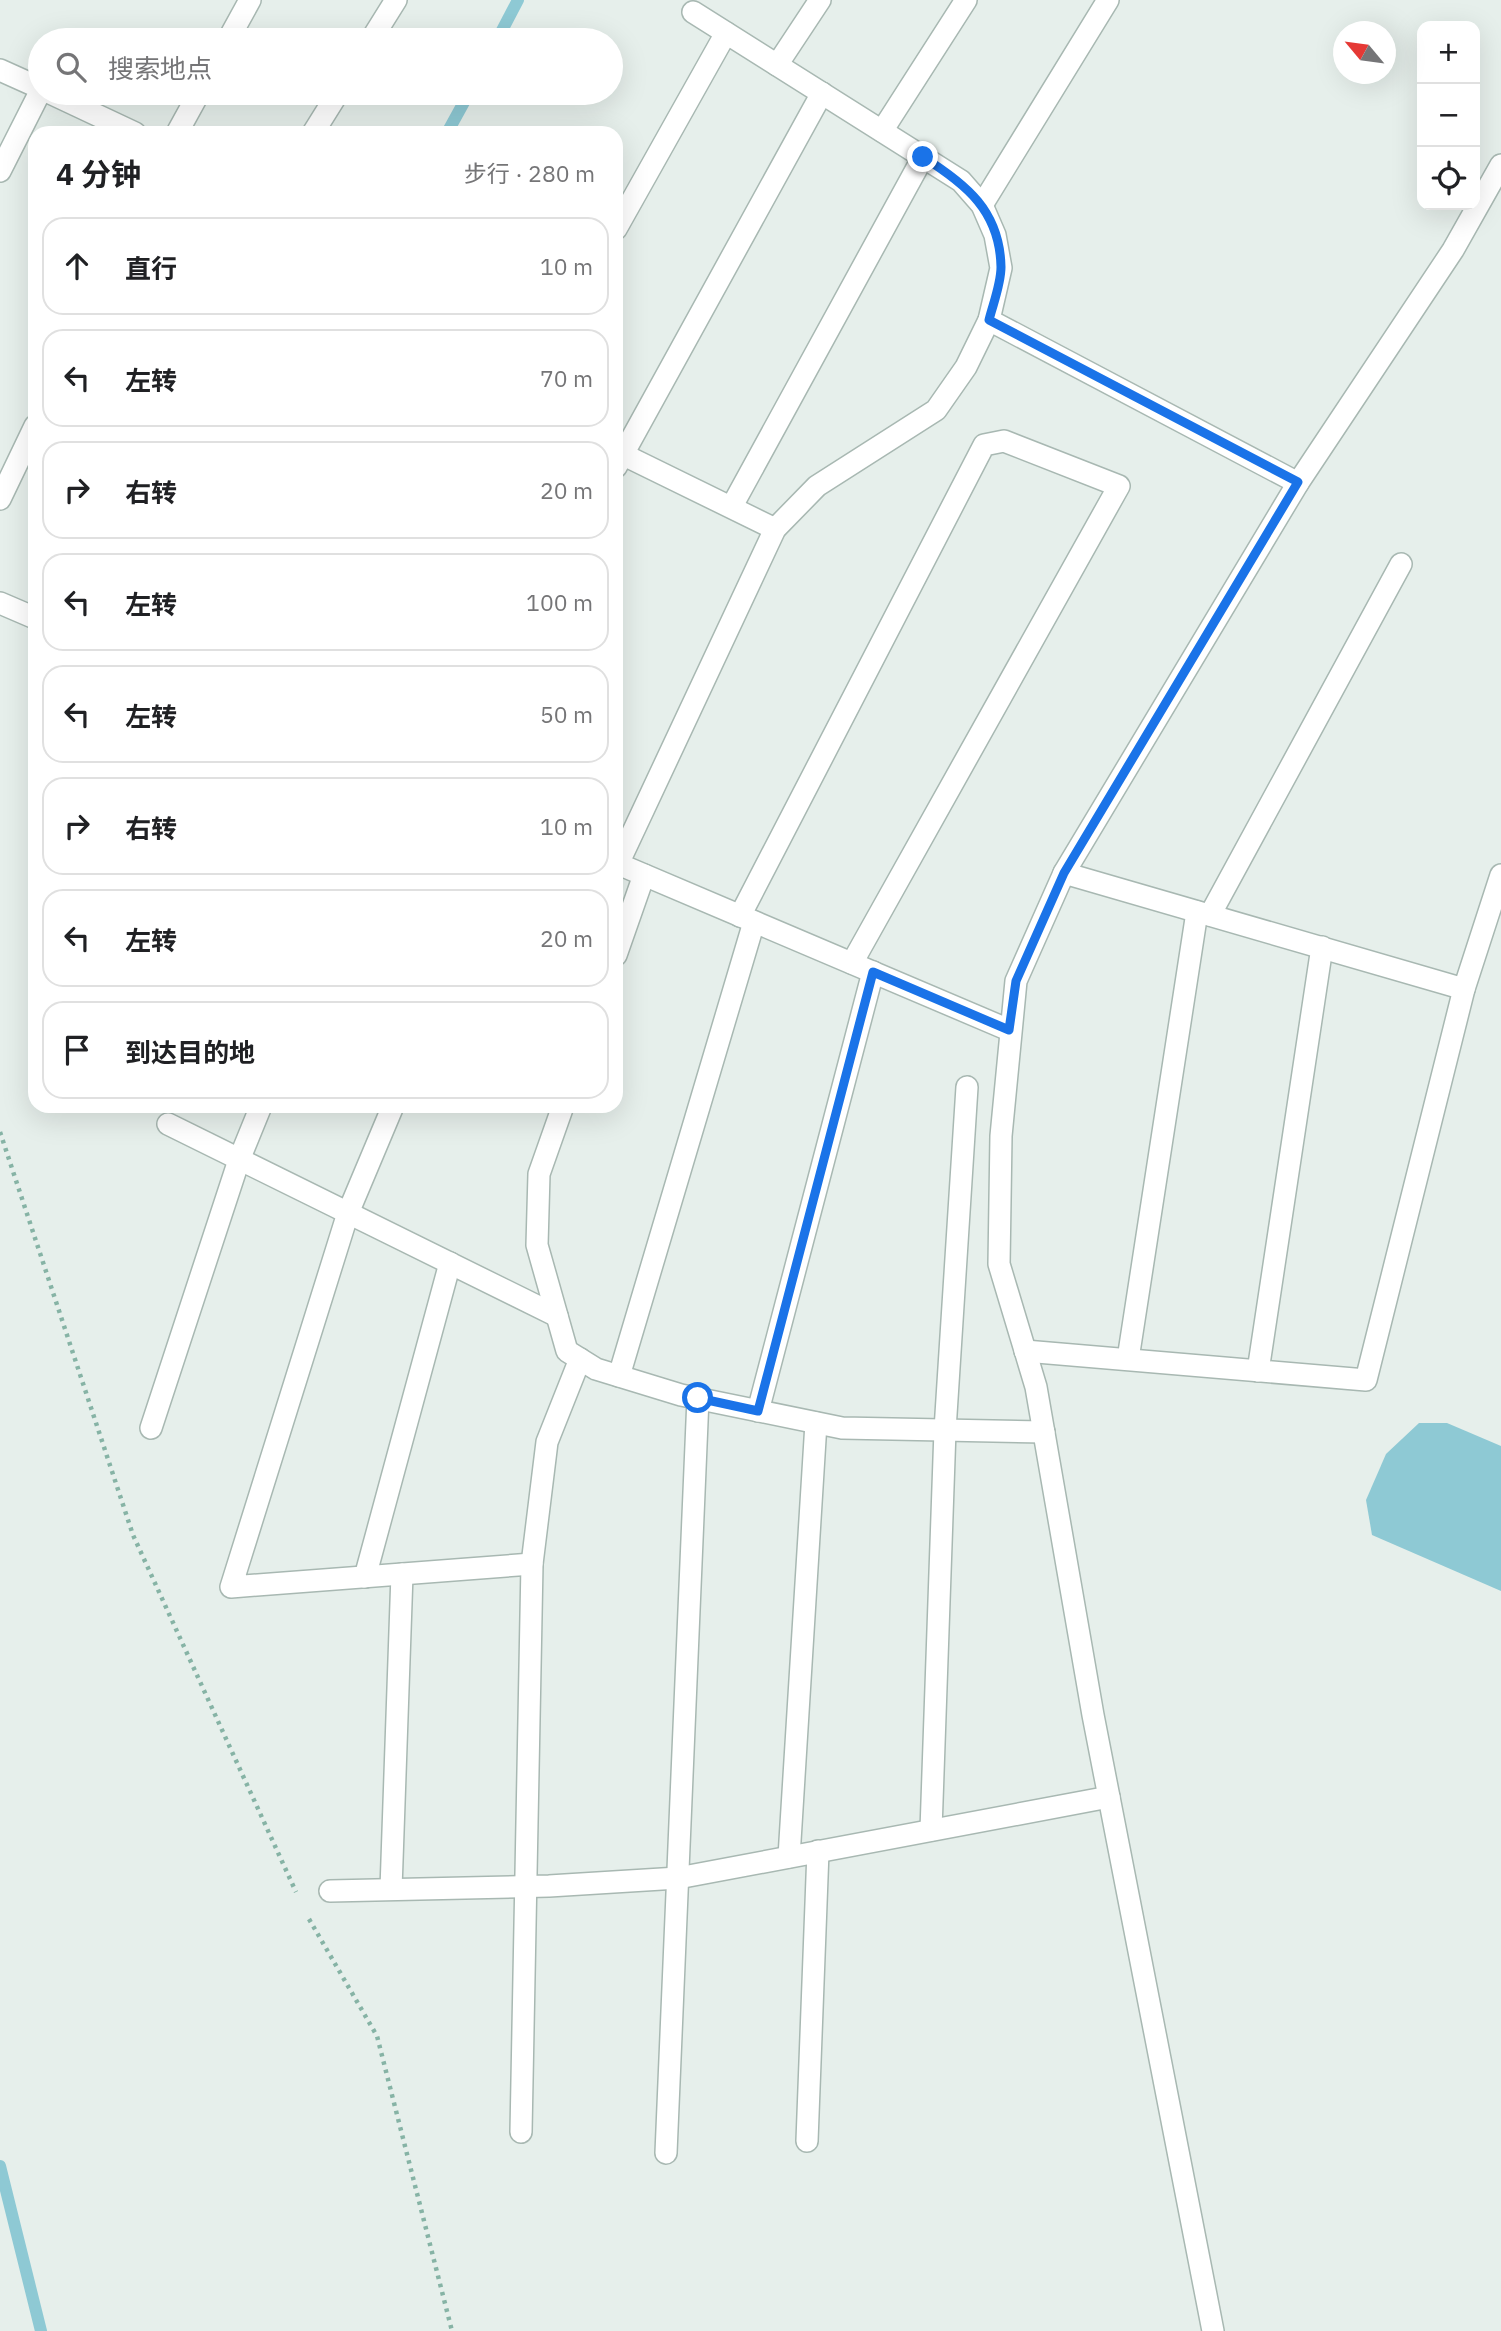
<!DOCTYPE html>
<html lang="zh">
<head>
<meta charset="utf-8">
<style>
  body { margin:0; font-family:"IBM Plex Sans","Noto Sans SC",sans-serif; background:#f6f6f6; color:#202124 }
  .controls { position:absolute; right:21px; top:21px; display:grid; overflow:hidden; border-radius:14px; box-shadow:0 7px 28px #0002 }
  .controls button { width:63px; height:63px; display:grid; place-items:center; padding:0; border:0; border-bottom:2px solid #e0e0e0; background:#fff; color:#202124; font:35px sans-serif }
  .compass { position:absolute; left:1333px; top:21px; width:63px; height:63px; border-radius:50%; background:#fff; box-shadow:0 7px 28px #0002; rotate:299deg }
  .stop { position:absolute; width:21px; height:21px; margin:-16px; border:5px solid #1a73e8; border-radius:50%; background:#fff }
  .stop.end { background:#1a73e8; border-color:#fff; box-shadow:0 2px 7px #0008 }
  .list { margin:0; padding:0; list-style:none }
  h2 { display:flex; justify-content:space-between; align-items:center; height:91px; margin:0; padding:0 28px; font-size:30px }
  h2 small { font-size:23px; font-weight:400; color:#757577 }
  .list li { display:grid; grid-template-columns:46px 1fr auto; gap:21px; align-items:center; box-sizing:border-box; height:98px; margin:0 14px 14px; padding:0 14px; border:2px solid #e0e0e0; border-radius:21px }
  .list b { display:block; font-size:26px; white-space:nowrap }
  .list em { font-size:23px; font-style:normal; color:#757577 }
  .icon { flex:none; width:38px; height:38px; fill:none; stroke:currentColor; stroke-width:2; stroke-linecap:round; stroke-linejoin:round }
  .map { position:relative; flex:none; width:1501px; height:2331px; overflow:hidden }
  .search { position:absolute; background:#fff; box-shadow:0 7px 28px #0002; left:28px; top:28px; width:595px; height:77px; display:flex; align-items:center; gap:18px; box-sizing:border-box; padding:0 24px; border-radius:38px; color:#757577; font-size:26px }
  .panel { position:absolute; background:#fff; box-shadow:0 7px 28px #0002; left:28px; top:126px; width:595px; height:987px; border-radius:21px }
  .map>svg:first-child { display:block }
  .water { fill:#8ec9d4 }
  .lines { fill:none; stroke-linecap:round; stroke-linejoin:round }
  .stream { stroke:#8ec9d4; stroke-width:12 }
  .service-casing { stroke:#a8b8b2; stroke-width:24 }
  .minor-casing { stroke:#a8b8b2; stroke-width:24 }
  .path { stroke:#86b3a5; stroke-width:4.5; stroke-dasharray:3.5 5; stroke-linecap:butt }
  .service { stroke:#fff; stroke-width:21 }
  .minor { stroke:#fff; stroke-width:21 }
  .route { stroke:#1a73e8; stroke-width:9 }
</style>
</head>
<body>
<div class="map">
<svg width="1501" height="2331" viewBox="0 0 1501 2331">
  <rect width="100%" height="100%" fill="#e6efeb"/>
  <!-- water -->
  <polygon class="water" points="1419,1423 1447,1423 1501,1446 1501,1591 1372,1535 1366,1500 1386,1454"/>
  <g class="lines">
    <!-- stream -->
    <g class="stream">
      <polyline points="497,40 518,0"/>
      <polyline points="447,133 469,93"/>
      <polyline points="0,2166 41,2331"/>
    </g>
    <!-- service casing -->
    <g class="service-casing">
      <g id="service">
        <polyline points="228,40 250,0"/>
        <polyline points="371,40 396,0"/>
        <polyline points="777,65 820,0"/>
        <polyline points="0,70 40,88"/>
        <polyline points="50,93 135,133"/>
        <polyline points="882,131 966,0"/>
        <polyline points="177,133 199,93"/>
        <polyline points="313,133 338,93"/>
        <polyline points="0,171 40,92"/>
        <polyline points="982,205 1108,0"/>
        <polyline points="616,229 726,33"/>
        <polyline points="989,320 1298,483"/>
        <polyline points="622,454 775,529"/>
        <polyline points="616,467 822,93"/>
        <polyline points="0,499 35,426"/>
        <polyline points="732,506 923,157"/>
        <polyline points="1064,873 1464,989"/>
        <polyline points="1210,915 1401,564"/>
        <polyline points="740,916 984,445 1004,441 1119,486 852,963"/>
        <polyline points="393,1106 348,1213 231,1587 532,1564"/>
        <polyline points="168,1124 557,1316"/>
        <polyline points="1025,1351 1366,1380 1464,989 1501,875"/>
        <polyline points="1128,1359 1197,912"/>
        <polyline points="1258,1371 1322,947"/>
        <polyline points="619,1376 754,922"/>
        <polyline points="758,1411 873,972"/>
        <polyline points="151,1428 239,1160 261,1106"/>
        <polyline points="365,1577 450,1263"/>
        <polyline points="931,1830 945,1430 967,1087"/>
        <polyline points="789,1857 816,1423"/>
        <polyline points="391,1889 402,1574"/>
        <polyline points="330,1891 549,1886 678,1878 1109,1797"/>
        <polyline points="521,2132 532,1564 547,1442 580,1359"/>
        <polyline points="807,2141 818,1851"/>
        <polyline points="666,2153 698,1398"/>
      </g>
    </g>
    <!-- minor casing -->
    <g class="minor-casing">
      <g id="minor">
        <polyline points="0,603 35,618"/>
        <polyline points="616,863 1009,1030"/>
        <polyline points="618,864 775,529 817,486 936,410 966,367 989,320 1001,268 995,235 982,205 961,181 693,12"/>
        <polyline points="616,955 644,875"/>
        <polyline points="563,1106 539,1174 537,1245 567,1351 596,1369 681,1395 842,1428 1044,1432"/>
        <polyline points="1213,2331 1093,1715 1036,1387 999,1264 1001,1136 1016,981 1064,873 1298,483 1453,250 1501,165"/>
      </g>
    </g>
    <!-- path -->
    <g class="path">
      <polyline points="0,1132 133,1535 296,1892"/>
      <polyline points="309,1919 377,2036 452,2331"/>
    </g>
    <!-- service -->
    <use href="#service" class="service"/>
    <!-- minor -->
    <use href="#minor" class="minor"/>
  </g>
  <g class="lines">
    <!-- route -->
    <path class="route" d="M698,1398L758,1411L873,972L1009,1030L1016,981L1064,873L1298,482L989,320C993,304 1001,284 1001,267C1000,211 966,184 923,157"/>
  </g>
</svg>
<div class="controls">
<button>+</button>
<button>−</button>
<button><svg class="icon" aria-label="locate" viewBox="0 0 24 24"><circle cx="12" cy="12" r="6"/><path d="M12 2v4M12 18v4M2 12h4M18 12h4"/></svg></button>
</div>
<svg class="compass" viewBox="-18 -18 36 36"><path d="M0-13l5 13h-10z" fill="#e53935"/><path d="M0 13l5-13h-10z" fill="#757577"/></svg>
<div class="stop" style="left:698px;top:1398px"></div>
<div class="stop end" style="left:923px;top:157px"></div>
<div class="search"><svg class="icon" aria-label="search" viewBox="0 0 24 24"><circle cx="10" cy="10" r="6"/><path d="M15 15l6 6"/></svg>搜索地点</div>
<section class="panel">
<h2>4 分钟<small>步行 · 280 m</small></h2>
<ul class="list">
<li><svg class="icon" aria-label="ahead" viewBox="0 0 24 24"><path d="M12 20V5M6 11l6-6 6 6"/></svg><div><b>直行</b></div><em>10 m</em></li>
<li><svg class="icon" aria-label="left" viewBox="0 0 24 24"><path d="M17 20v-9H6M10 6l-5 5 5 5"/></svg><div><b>左转</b></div><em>70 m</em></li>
<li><svg class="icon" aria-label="right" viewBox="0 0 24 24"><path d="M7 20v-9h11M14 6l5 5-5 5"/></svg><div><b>右转</b></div><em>20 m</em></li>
<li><svg class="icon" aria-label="left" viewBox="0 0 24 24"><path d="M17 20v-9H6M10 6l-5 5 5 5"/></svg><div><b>左转</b></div><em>100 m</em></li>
<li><svg class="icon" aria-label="left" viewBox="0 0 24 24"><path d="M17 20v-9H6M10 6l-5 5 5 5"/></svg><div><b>左转</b></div><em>50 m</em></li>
<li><svg class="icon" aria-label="right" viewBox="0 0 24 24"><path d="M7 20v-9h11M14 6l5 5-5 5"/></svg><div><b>右转</b></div><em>10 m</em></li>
<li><svg class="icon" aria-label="left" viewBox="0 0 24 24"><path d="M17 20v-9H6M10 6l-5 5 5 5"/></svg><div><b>左转</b></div><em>20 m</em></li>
<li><svg class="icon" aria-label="arrive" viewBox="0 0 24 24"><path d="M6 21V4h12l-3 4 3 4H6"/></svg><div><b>到达目的地</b></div></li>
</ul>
</section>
</div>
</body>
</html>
